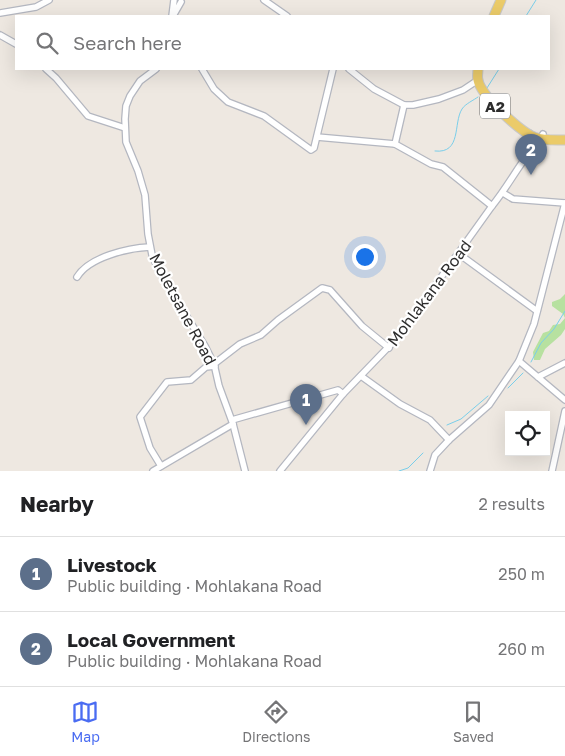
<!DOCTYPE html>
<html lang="en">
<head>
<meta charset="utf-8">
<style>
  body { margin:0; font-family:"Golos Text",sans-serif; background:#f6f6f6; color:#202124 }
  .controls { position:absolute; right:15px; bottom:15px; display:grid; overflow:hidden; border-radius:0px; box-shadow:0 5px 20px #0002 }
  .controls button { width:45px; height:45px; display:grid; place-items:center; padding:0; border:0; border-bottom:1px solid #e0e0e0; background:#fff; color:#202124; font:25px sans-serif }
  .you { position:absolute; left:364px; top:256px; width:18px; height:18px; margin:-12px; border:4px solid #fff; border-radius:50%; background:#1a73e8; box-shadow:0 0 0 8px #1a73e833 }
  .badge { display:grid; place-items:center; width:32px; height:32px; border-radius:50%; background:#4a6cf2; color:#fff; font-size:16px; font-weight:700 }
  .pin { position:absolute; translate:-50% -41px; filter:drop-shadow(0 1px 2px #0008) }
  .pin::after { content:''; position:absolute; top:26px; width:18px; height:15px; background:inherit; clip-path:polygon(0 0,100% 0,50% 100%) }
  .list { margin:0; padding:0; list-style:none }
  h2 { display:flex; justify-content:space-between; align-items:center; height:65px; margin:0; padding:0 20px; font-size:21px }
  h2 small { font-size:16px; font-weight:400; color:#757577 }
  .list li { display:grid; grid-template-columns:32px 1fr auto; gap:15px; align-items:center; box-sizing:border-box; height:75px; padding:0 20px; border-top:1px solid #e0e0e0 }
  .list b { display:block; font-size:19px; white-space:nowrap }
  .list p { margin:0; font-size:16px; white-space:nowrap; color:#757577 }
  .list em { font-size:16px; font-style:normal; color:#757577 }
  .icon { flex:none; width:28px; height:28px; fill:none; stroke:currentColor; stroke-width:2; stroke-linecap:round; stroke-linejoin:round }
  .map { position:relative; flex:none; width:565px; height:471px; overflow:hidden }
  .search { position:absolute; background:#fff; box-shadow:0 5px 20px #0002; left:15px; right:15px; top:15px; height:55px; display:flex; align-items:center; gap:12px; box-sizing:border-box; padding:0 18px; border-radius:0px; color:#757577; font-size:19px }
  .sheet { height:215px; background:#fff }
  nav { display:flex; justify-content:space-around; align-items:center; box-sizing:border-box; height:70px; border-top:1px solid #e0e0e0; background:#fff; font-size:14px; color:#757577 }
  nav a { display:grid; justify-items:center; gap:2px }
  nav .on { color:#4a6cf2 }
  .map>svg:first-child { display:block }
  .green { fill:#b7e1a0 }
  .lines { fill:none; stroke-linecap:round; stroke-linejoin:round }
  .stream { stroke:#7aceea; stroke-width:1 }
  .minor-casing { stroke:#b4b7c0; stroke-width:8 }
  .primary-casing { stroke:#c8c8c8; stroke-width:11 }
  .minor { stroke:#fff; stroke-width:5.5 }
  .primary { stroke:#ebcb69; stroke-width:9 }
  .labels { text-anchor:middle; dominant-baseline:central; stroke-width:4.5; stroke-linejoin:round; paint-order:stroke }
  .shield { fill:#fff; stroke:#6c6c6c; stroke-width:1 }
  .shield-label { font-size:15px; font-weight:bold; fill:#2d2d2d }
  .street-label { font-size:16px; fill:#2d2d2d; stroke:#fff }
</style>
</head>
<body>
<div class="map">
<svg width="565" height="471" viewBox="0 0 565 471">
  <rect width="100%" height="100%" fill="#eee8e1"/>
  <!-- green -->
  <polygon class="green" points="565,294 565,329 561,335 545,349 540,360 534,360 533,352 543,333 549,331 553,325 560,324 565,318 563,314 552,306 552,302 560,299"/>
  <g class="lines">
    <!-- stream -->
    <g class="stream">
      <polyline points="526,16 536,0"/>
      <polyline points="487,88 499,69"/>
      <path d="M435,151C462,154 453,123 462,109C465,104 474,100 478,97"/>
      <polyline points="531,362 541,343 554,329 565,311"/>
      <polyline points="508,388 523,373"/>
      <polyline points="447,425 461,419 488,396"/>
      <polyline points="399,471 408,468 423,453"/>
    </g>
    <!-- minor casing -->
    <g class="minor-casing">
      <g id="minor">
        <polyline points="264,0 287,16"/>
        <polyline points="0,13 36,7 49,0"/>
        <polyline points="172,16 174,0"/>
        <polyline points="173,16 181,2"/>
        <polyline points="0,35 16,44"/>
        <polyline points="46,69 56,78 88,116 125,128"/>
        <polyline points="156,69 140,81 130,96 126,106 125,119 126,142 138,171 145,195 148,234 152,255 159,271 205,346 214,364 219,386 233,424 245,471"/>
        <polyline points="202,69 214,89 228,102 264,116 311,150 314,148 333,69"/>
        <polyline points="349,69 374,89 404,105 413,105 439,99 463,90 478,80"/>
        <polyline points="529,133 529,153"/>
        <polyline points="317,137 395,144 431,164 443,167 492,206"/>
        <polyline points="395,144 404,105"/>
        <polyline points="503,193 513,199 565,203"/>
        <polyline points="459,254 537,311"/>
        <path d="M77,277C89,257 128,248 150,247"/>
        <polyline points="519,361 565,400"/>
        <polyline points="214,364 240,344 261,335 278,320 322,288 330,290 362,326 389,348"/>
        <polyline points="361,376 400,404 430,420 449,440"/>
        <polyline points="538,377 565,363"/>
        <polyline points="232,420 338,390 343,394"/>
        <polyline points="161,466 150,448 140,417 167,382 191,380 206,367 215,366"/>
        <polyline points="153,471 233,424"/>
        <path d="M280,471L343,394L399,336L492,206C506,189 516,170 529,153C534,146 540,142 543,134"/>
        <polyline points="430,471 435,455 449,440 489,405 519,361 534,324 565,203"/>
        <polyline points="552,471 565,411"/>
      </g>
    </g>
    <!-- primary casing -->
    <g class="primary-casing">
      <g id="primary">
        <polyline points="494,16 501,0"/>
        <path d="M478,69C478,72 477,77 478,80C481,96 520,131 534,137C544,141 555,140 565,140"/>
      </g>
    </g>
    <!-- minor -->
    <use href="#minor" class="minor"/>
    <!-- primary -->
    <use href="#primary" class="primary"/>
  </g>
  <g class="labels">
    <!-- shield labels -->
    <rect class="shield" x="480" y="93.5" width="30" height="25" rx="4"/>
    <g class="shield-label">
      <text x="495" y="106">A2</text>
    </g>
    <!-- street labels -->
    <g class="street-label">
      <text transform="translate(429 293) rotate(-53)">Mohlakana Road</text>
      <text transform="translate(183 309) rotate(62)">Moletsane Road</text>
    </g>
  </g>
</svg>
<div class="controls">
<button><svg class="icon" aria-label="locate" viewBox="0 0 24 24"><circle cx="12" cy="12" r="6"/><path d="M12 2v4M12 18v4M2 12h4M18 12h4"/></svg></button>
</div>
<div class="you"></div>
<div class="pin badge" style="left:306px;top:425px;background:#5c6f8a">1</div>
<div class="pin badge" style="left:531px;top:175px;background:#5c6f8a">2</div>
<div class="search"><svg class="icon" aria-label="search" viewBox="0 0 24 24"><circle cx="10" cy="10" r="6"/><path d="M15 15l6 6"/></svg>Search here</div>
</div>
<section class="sheet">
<h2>Nearby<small>2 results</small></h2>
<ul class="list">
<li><span class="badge" style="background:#5c6f8a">1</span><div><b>Livestock</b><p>Public building · Mohlakana Road</p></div><em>250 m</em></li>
<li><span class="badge" style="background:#5c6f8a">2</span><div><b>Local Government</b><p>Public building · Mohlakana Road</p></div><em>260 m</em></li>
</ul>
</section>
<nav>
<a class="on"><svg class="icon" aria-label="map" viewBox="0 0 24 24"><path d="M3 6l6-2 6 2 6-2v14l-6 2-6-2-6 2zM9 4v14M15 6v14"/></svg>Map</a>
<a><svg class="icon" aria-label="directions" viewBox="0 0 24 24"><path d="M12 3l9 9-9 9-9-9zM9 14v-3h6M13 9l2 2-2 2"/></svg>Directions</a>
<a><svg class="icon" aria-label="saved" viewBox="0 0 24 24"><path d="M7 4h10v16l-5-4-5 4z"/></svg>Saved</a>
</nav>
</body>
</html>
